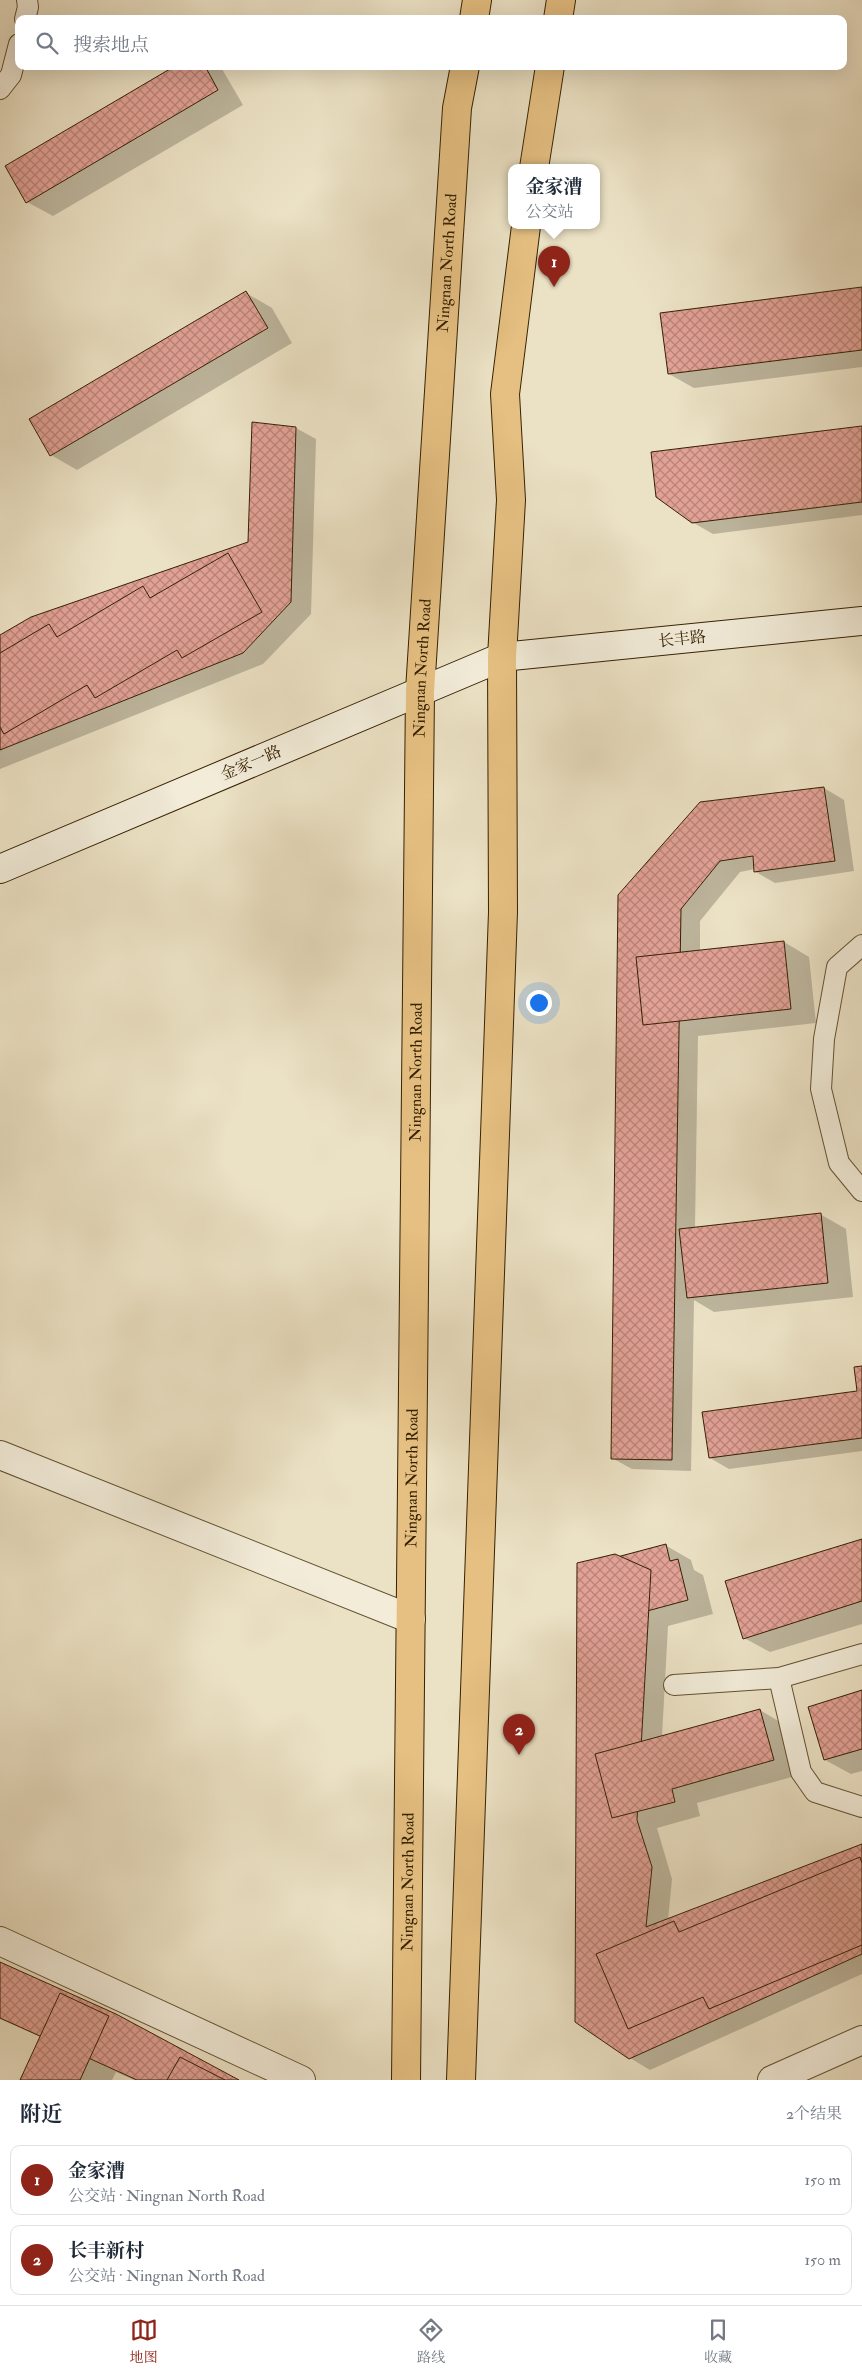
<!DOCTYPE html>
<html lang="zh">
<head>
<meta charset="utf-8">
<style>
  body { margin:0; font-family:"IM FELL Double Pica","Noto Serif SC",serif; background:#f6f6f7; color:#1f2937 }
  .you { position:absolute; left:538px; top:1002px; width:18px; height:18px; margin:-12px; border:4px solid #fff; border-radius:50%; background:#1a73e8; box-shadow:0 0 0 8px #1a73e833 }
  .badge { display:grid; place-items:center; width:32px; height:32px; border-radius:50%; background:#8f2418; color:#fff; font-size:16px; font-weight:700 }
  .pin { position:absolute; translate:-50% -41px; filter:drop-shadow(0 1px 2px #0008) }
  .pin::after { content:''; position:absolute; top:26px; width:18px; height:15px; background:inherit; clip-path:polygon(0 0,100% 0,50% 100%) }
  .popup { position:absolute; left:508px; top:164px; width:92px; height:65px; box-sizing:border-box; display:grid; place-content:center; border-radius:10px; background:#fff; filter:drop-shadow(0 1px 4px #0005); font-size:16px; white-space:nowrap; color:#747a83 }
  .popup b { font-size:19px; color:#1f2937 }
  .popup::after { content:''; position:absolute; left:50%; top:100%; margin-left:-10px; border:10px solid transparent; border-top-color:#fff }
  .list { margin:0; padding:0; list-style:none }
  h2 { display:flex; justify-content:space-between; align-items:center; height:65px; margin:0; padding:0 20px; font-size:21px }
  h2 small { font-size:16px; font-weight:400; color:#747a83 }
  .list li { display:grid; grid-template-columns:32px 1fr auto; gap:15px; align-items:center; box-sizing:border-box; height:70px; margin:0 10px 10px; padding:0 10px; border:1px solid #e0e1e3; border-radius:10px }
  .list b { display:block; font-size:19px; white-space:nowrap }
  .list p { margin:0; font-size:16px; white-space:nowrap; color:#747a83 }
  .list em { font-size:16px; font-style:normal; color:#747a83 }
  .icon { flex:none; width:28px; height:28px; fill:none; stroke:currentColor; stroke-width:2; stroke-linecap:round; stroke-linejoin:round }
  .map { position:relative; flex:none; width:862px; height:2080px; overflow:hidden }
  .search { position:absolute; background:#fff; box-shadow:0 5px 20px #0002; left:15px; right:15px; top:15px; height:55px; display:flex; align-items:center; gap:12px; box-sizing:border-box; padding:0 18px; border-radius:10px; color:#747a83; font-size:19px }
  .sheet { height:225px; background:#fff }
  nav { display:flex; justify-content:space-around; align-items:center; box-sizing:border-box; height:70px; border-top:1px solid #e0e1e3; background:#fff; font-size:14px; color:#747a83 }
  nav a { display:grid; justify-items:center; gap:2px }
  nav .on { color:#8f2418 }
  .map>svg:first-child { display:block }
  .shadow { fill:#0003 }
  .building { fill:url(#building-cross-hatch); stroke:#362100 }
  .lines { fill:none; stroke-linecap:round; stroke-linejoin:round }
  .lane-casing { stroke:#635131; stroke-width:22 }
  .street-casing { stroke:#635131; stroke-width:30 }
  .secondary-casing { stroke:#362100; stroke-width:30 }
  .primary-casing { stroke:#362100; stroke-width:30 }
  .lane { stroke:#f2ecd9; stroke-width:20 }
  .street { stroke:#f2ecd9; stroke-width:28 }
  .secondary { stroke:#f2ecd9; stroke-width:28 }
  .primary { stroke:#e6c082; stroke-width:28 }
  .labels { text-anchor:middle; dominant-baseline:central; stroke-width:4; stroke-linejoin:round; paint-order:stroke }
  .street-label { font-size:16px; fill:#362100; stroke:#f2ecd9 }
</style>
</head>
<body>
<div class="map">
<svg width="862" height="2080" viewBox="0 0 862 2080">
  <defs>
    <pattern id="building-cross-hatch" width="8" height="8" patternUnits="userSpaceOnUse" patternTransform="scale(1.25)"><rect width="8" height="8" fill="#e2a196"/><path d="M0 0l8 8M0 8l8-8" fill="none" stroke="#b88378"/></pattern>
  </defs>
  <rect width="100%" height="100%" fill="#ebe1c4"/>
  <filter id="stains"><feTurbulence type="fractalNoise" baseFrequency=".004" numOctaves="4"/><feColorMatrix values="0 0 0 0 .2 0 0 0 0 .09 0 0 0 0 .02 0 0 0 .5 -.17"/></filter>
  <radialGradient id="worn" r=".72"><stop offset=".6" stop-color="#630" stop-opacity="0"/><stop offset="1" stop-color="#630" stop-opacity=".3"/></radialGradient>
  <!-- shadow -->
  <g class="shadow">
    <polygon points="177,66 217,66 222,69 243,105 53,216 27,202"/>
    <polygon points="862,289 862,367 694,388 669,374"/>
    <polygon points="246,293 272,308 292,343 77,470 51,455"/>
    <polygon points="253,424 296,428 316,439 311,614 263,664 0,769 0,636 249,543"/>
    <polygon points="862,427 862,515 713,534 692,522"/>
    <polygon points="824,788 844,800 854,871 775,883 756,872 755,869 740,872 700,921 700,952 784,942 809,957 816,1023 698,1036 695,1228 820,1214 846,1229 853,1297 714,1312 694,1300 691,1471 632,1469 612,1458 620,895"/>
    <polygon points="862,1367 862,1451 729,1469 710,1458 859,1392"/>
    <polygon points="862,1540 862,1624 770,1652 744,1638"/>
    <polygon points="665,1545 691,1560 694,1570 703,1575 713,1614 668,1626 662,1737 760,1710 785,1725 799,1775 697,1803 700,1816 657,1828 672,1879 668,1920 862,1845 862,1974 650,2070 630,2058 619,1557"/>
    <polygon points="862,1692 862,1771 851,1774 825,1760"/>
    <polygon points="0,1963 236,2080 134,2080 116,2072 112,2080 21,2080 41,2037 0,2019"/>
  </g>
  <!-- building -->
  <g class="building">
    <polygon points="175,66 205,66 218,90 26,203 5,166"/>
    <polygon points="862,287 862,350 668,374 660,313"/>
    <polygon points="246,291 268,328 50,456 29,419"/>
    <polygon points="252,422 296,427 291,602 243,653 0,750 0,635 31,617 248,542"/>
    <polygon points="862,426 862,502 692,523 656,497 651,452"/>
    <polygon points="228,553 262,612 182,658 177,650 95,698 87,685 4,734 0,727 0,653 49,624 57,637 143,586 150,598"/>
    <polygon points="824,787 835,861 754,872 753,856 720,861 681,909 672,1460 611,1459 618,895 700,802"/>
    <polygon points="784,941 791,1009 643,1025 636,957"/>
    <polygon points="821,1213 828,1283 687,1298 679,1229"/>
    <polygon points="862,1366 862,1438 709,1458 702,1412 857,1391 854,1367"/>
    <polygon points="862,1539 862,1601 743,1639 725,1581"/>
    <polygon points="666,1544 670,1561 678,1559 688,1600 610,1621 599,1578 606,1577 602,1561"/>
    <polygon points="615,1554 651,1570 637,1820 652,1867 646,1927 862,1844 862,1954 629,2059 575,2022 577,1563"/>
    <polygon points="862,1690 862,1749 824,1760 808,1707"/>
    <polygon points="760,1709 774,1760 672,1789 675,1802 612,1818 595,1754"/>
    <polygon points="860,1857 862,1863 862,1945 709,2009 703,1997 628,2029 596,1954 674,1921 679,1932"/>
    <polygon points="0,1962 116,2014 239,2080 137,2080 0,2018"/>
    <polygon points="60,1993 109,2016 80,2080 20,2080"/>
    <polygon points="180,2057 225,2080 167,2080"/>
  </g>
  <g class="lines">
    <!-- lane casing -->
    <g class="lane-casing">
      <g id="lane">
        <polyline points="25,19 28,7 27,0"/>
        <polyline points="0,89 11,75 19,44"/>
        <polyline points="862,945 837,967 824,1039 821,1089 839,1163 862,1191"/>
        <polyline points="779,1678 801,1772 815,1792 862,1807"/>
        <polyline points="674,1685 779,1678 862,1654"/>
      </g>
    </g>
    <!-- street casing -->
    <g class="street-casing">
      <g id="street">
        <polyline points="0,1455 411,1619"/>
        <polyline points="0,1941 301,2080"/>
        <polyline points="772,2080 862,2040"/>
      </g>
    </g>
    <!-- secondary casing -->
    <g class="secondary-casing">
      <polyline id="secondary" points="0,869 502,657 862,621"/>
    </g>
    <!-- primary casing -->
    <g class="primary-casing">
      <g id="primary">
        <polyline points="474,19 477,0"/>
        <polyline points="558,19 561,0"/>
        <polyline points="534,168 550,66"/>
        <path id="s1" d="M406,2080L420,691L457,108L465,66"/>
        <polyline points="461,2080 503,912 502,657 511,500 505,394 526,226"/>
      </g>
    </g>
    <!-- lane -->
    <use href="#lane" class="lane"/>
    <!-- street -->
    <use href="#street" class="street"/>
    <!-- secondary -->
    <use href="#secondary" class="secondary"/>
    <!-- primary -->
    <use href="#primary" class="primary"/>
  </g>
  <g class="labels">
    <!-- street labels -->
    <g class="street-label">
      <text stroke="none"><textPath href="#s1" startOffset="1818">Ningnan North Road</textPath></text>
      <text transform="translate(682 639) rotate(-6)">长丰路</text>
      <text stroke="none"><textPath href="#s1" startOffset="1412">Ningnan North Road</textPath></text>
      <text transform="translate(251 763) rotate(-23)">金家一路</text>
      <text stroke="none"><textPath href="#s1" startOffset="1008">Ningnan North Road</textPath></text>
      <text stroke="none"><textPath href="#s1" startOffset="602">Ningnan North Road</textPath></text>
      <text stroke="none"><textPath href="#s1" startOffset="198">Ningnan North Road</textPath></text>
    </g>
  </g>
  <rect width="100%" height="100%" filter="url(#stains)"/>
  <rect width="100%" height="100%" fill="url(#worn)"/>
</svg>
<div class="you"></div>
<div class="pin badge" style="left:554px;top:287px">1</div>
<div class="popup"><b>金家漕</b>公交站</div>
<div class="pin badge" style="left:519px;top:1755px">2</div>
<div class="search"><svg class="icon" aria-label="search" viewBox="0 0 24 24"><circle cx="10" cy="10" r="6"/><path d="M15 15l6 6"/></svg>搜索地点</div>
</div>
<section class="sheet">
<h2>附近<small>2个结果</small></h2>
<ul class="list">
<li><span class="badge">1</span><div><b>金家漕</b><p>公交站 · Ningnan North Road</p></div><em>150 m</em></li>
<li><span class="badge">2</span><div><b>长丰新村</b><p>公交站 · Ningnan North Road</p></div><em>150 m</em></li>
</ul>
</section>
<nav>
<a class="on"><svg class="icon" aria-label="map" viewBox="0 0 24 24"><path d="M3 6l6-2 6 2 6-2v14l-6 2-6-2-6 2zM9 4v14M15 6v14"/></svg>地图</a>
<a><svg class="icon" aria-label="directions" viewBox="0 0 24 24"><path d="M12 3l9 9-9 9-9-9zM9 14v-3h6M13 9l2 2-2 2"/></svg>路线</a>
<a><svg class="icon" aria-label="saved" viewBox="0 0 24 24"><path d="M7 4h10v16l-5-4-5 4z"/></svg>收藏</a>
</nav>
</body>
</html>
